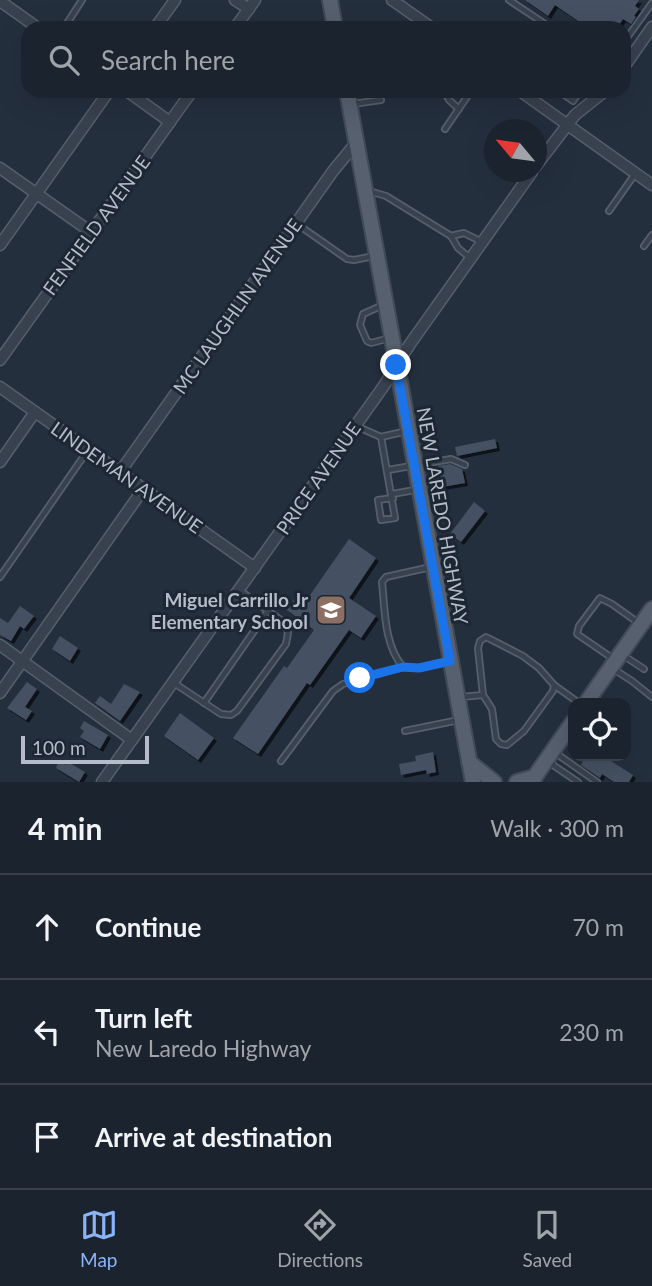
<!DOCTYPE html>
<html lang="en">
<head>
<meta charset="utf-8">
<style>
  body { margin:0; font-family:Lato,sans-serif; background:#282f3a; color:#f1f3f6 }
  .controls { position:absolute; right:21px; bottom:21px; display:grid; overflow:hidden; border-radius:14px; box-shadow:0 7px 28px #0002 }
  .controls button { width:63px; height:63px; display:grid; place-items:center; padding:0; border:0; border-bottom:2px solid #39404a; background:#1b232e; color:#f1f3f6; font:35px sans-serif }
  .compass { position:absolute; left:484px; top:119px; width:63px; height:63px; border-radius:50%; background:#1b232e; box-shadow:0 7px 28px #0002; rotate:299deg }
  .scale { position:absolute; left:21px; bottom:18px; width:128px; box-sizing:border-box; padding-left:7px; border:4px solid #b4bcc9; border-top:0; font-size:19px; line-height:24px; white-space:nowrap; color:#b4bcc9; -webkit-text-stroke:5px #1d2633; paint-order:stroke }
  .stop { position:absolute; width:21px; height:21px; margin:-16px; border:5px solid #1a73e8; border-radius:50%; background:#fff }
  .stop.end { background:#1a73e8; border-color:#fff; box-shadow:0 2px 7px #0008 }
  .list { margin:0; padding:0; list-style:none }
  h2 { display:flex; justify-content:space-between; align-items:center; height:91px; margin:0; padding:0 28px; font-size:30px }
  h2 small { font-size:23px; font-weight:400; color:#a0a4aa }
  .list li { display:grid; grid-template-columns:46px 1fr auto; gap:21px; align-items:center; box-sizing:border-box; height:105px; padding:0 28px; border-top:2px solid #39404a }
  .list b { display:block; font-size:26px; white-space:nowrap }
  .list p { margin:0; font-size:23px; white-space:nowrap; color:#a0a4aa }
  .list em { font-size:23px; font-style:normal; color:#a0a4aa }
  .icon { flex:none; width:38px; height:38px; fill:none; stroke:currentColor; stroke-width:2; stroke-linecap:round; stroke-linejoin:round }
  .map { position:relative; flex:none; width:652px; height:782px; overflow:hidden }
  .search { position:absolute; background:#1b232e; box-shadow:0 7px 28px #0002; left:21px; right:21px; top:21px; height:77px; display:flex; align-items:center; gap:18px; box-sizing:border-box; padding:0 24px; border-radius:21px; color:#a0a4aa; font-size:26px }
  .sheet { height:406px; background:#1b232e }
  nav { display:flex; justify-content:space-around; align-items:center; box-sizing:border-box; height:98px; border-top:2px solid #39404a; background:#1b232e; font-size:19px; color:#a0a4aa }
  nav a { display:grid; justify-items:center; gap:4px }
  nav .on { color:#8ab4f8 }
  .map>svg:first-child { display:block }
  .building { fill:#455162; filter:url(#shadow) }
  .lines { fill:none; stroke-linecap:round; stroke-linejoin:round }
  .service-casing { stroke:#565f6c; stroke-width:8 }
  .minor-casing { stroke:#565f6c; stroke-width:13 }
  .primary-casing { stroke:#414a57; stroke-width:18 }
  .service { stroke:#38414e; stroke-width:4.5 }
  .minor { stroke:#38414e; stroke-width:10 }
  .primary { stroke:#56606e; stroke-width:14 }
  .route { stroke:#1a73e8; stroke-width:9 }
  .labels { text-anchor:middle; dominant-baseline:central; stroke-width:6; stroke-linejoin:round; paint-order:stroke }
  .street-label { font-size:19px; fill:#b4bcc9; stroke:#1d2633 }
  .poi-label { font-size:19px; font-weight:bold; fill:#b4bcc9; stroke:#1d2633; text-anchor:end }
</style>
</head>
<body>
<div class="map">
<svg width="652" height="782" viewBox="0 0 652 782">
  <defs>
    <filter id="shadow"><feDropShadow dx="3" dy="3" stdDeviation="0" flood-color="#0009"/></filter>
  </defs>
  <rect width="100%" height="100%" fill="#242f3e"/>
  <!-- building -->
  <g class="building">
    <polygon points="525,0 639,0 635,6 639,9 634,16 636,17 631,24 623,19 617,28 582,28 584,25 555,5 548,16"/>
    <polygon points="495,439 497,448 457,456 455,447"/>
    <polygon points="450,464 462,469 465,483 442,487 438,466"/>
    <polygon points="474,502 485,511 461,542 450,534"/>
    <polygon points="349,539 376,558 349,598 376,616 361,638 349,630 310,685 307,683 258,754 233,738 284,666 287,668 314,630 287,610 299,592 308,598"/>
    <polygon points="20,606 34,616 24,629 20,626 11,641 0,635 0,618 8,623"/>
    <polygon points="60,636 78,648 70,661 52,649"/>
    <polygon points="27,682 37,689 25,707 32,711 26,720 7,708"/>
    <polygon points="124,684 140,692 120,721 95,703 100,696 111,704"/>
    <polygon points="180,713 214,738 198,760 164,736"/>
    <polygon points="84,721 108,735 100,749 80,737 84,731 80,728"/>
    <polygon points="433,752 436,772 427,774 426,770 401,775 399,764 416,761 415,756"/>
    <polygon points="586,756 603,756 633,775 629,782 614,782 602,774 600,778 581,765"/>
    <polygon points="59,761 66,765 68,762 85,772 79,782 56,768"/>
  </g>
  <g class="lines">
    <!-- service casing -->
    <g class="service-casing">
      <g id="service">
        <polyline points="509,0 551,28"/>
        <polyline points="64,28 82,0"/>
        <polyline points="624,42 652,3"/>
        <polyline points="444,91 449,100 459,109"/>
        <polyline points="559,91 573,101 580,91"/>
        <polyline points="426,93 440,91"/>
        <polyline points="353,104 381,100"/>
        <polyline points="445,129 471,91"/>
        <polyline points="369,191 386,196 451,236 458,248 470,258"/>
        <polyline points="609,211 635,174"/>
        <polyline points="297,224 347,259 354,260 374,256"/>
        <polyline points="451,236 464,233 482,242"/>
        <polyline points="644,246 652,235"/>
        <polyline points="383,305 363,314 360,325 367,341 371,343 390,338"/>
        <polyline points="356,426 381,437 395,518 381,520 378,500 393,498"/>
        <polyline points="381,437 407,431"/>
        <polyline points="388,470 451,459 465,465"/>
        <polyline points="392,494 415,490"/>
        <path d="M431,567L386,577L382,582C385,610 384,645 403,667L419,668L450,661"/>
        <polyline points="0,577 88,450"/>
        <polyline points="621,654 644,669"/>
        <polyline points="612,658 577,634 579,626 600,598 612,604 640,624"/>
        <polyline points="612,668 632,681 652,697"/>
        <polyline points="174,683 221,714 231,715 237,711 286,644 288,633 285,623 239,590"/>
        <polyline points="554,685 579,703"/>
        <polyline points="461,697 483,695 492,709 496,739 501,744 507,745 524,731 553,691 554,685 539,668 523,656 486,637 480,641 478,648 483,695"/>
        <polyline points="204,703 268,611"/>
        <polyline points="405,731 459,720"/>
        <polyline points="554,752 597,782"/>
        <polyline points="281,761 333,691 343,684 403,667"/>
        <polyline points="547,761 578,782"/>
      </g>
    </g>
    <!-- minor casing -->
    <g class="minor-casing">
      <g id="minor">
        <polyline points="235,0 249,9"/>
        <polyline points="392,0 432,28"/>
        <polyline points="0,1 38,28"/>
        <polyline points="155,28 175,0"/>
        <polyline points="235,28 255,0"/>
        <polyline points="624,67 652,27"/>
        <polyline points="127,91 170,122"/>
        <polyline points="520,91 652,185"/>
        <polyline points="536,166 575,115 605,91"/>
        <polyline points="0,168 91,232"/>
        <polyline points="0,245 109,91"/>
        <polyline points="0,360 192,91"/>
        <polyline points="0,387 255,568"/>
        <polyline points="0,462 35,412"/>
        <polyline points="120,472 333,171 356,143"/>
        <polyline points="0,645 132,740"/>
        <polyline points="0,693 144,488"/>
        <polyline points="102,782 383,387 410,344 532,172"/>
      </g>
    </g>
    <!-- primary casing -->
    <g class="primary-casing">
      <g id="primary">
        <polyline points="330,0 335,28"/>
        <polyline points="347,91 473,782"/>
        <polyline points="586,703 652,609"/>
        <polyline points="469,762 494,782"/>
        <polyline points="517,782 535,777"/>
        <polyline points="531,782 573,722"/>
      </g>
    </g>
    <!-- service -->
    <use href="#service" class="service"/>
    <!-- minor -->
    <use href="#minor" class="minor"/>
    <!-- primary -->
    <use href="#primary" class="primary"/>
  </g>
  <g class="lines">
    <!-- route -->
    <polyline class="route" points="360,678 403,667 419,668 450,661 396,365"/>
  </g>
  <!-- icons -->
  <defs>
    <g id="school-square" transform="scale(1.575)"><rect x="-9" y="-9" width="18" height="18" rx="4" fill="#8d6e63" stroke="#1d2633"/><path d="M0-5L7-2L0 1L-7-2ZM-4 1L0 2.5L4 1V4Q0 6-4 4Z" fill="#fff"/></g>
  </defs>
  <g fill-rule="evenodd">
    <use href="#school-square" x="331" y="610"/>
  </g>
  <g class="labels">
    <!-- street labels -->
    <g class="street-label">
      <text transform="translate(96 225) rotate(-54)">FENFIELD AVENUE</text>
      <text transform="translate(237 306) rotate(-55)">MC LAUGHLIN AVENUE</text>
      <text transform="translate(127 477) rotate(35)">LINDEMAN AVENUE</text>
      <text transform="translate(318 478) rotate(-55)">PRICE AVENUE</text>
      <text transform="translate(443 516) rotate(80)">NEW LAREDO HIGHWAY</text>
    </g>
    <!-- poi labels -->
    <g class="poi-label">
      <text x="308" y="599">Miguel Carrillo Jr<tspan x="308" dy="22">Elementary School</tspan></text>
    </g>
  </g>
</svg>
<div class="controls">
<button><svg class="icon" aria-label="locate" viewBox="0 0 24 24"><circle cx="12" cy="12" r="6"/><path d="M12 2v4M12 18v4M2 12h4M18 12h4"/></svg></button>
</div>
<svg class="compass" viewBox="-18 -18 36 36"><path d="M0-13l5 13h-10z" fill="#e53935"/><path d="M0 13l5-13h-10z" fill="#a0a4aa"/></svg>
<div class="scale">100 m</div>
<div class="stop" style="left:360px;top:678px"></div>
<div class="stop end" style="left:396px;top:365px"></div>
<div class="search"><svg class="icon" aria-label="search" viewBox="0 0 24 24"><circle cx="10" cy="10" r="6"/><path d="M15 15l6 6"/></svg>Search here</div>
</div>
<section class="sheet">
<h2>4 min<small>Walk · 300 m</small></h2>
<ul class="list">
<li><svg class="icon" aria-label="ahead" viewBox="0 0 24 24"><path d="M12 20V5M6 11l6-6 6 6"/></svg><div><b>Continue</b></div><em>70 m</em></li>
<li><svg class="icon" aria-label="left" viewBox="0 0 24 24"><path d="M17 20v-9H6M10 6l-5 5 5 5"/></svg><div><b>Turn left</b><p>New Laredo Highway</p></div><em>230 m</em></li>
<li><svg class="icon" aria-label="arrive" viewBox="0 0 24 24"><path d="M6 21V4h12l-3 4 3 4H6"/></svg><div><b>Arrive at destination</b></div></li>
</ul>
</section>
<nav>
<a class="on"><svg class="icon" aria-label="map" viewBox="0 0 24 24"><path d="M3 6l6-2 6 2 6-2v14l-6 2-6-2-6 2zM9 4v14M15 6v14"/></svg>Map</a>
<a><svg class="icon" aria-label="directions" viewBox="0 0 24 24"><path d="M12 3l9 9-9 9-9-9zM9 14v-3h6M13 9l2 2-2 2"/></svg>Directions</a>
<a><svg class="icon" aria-label="saved" viewBox="0 0 24 24"><path d="M7 4h10v16l-5-4-5 4z"/></svg>Saved</a>
</nav>
</body>
</html>
